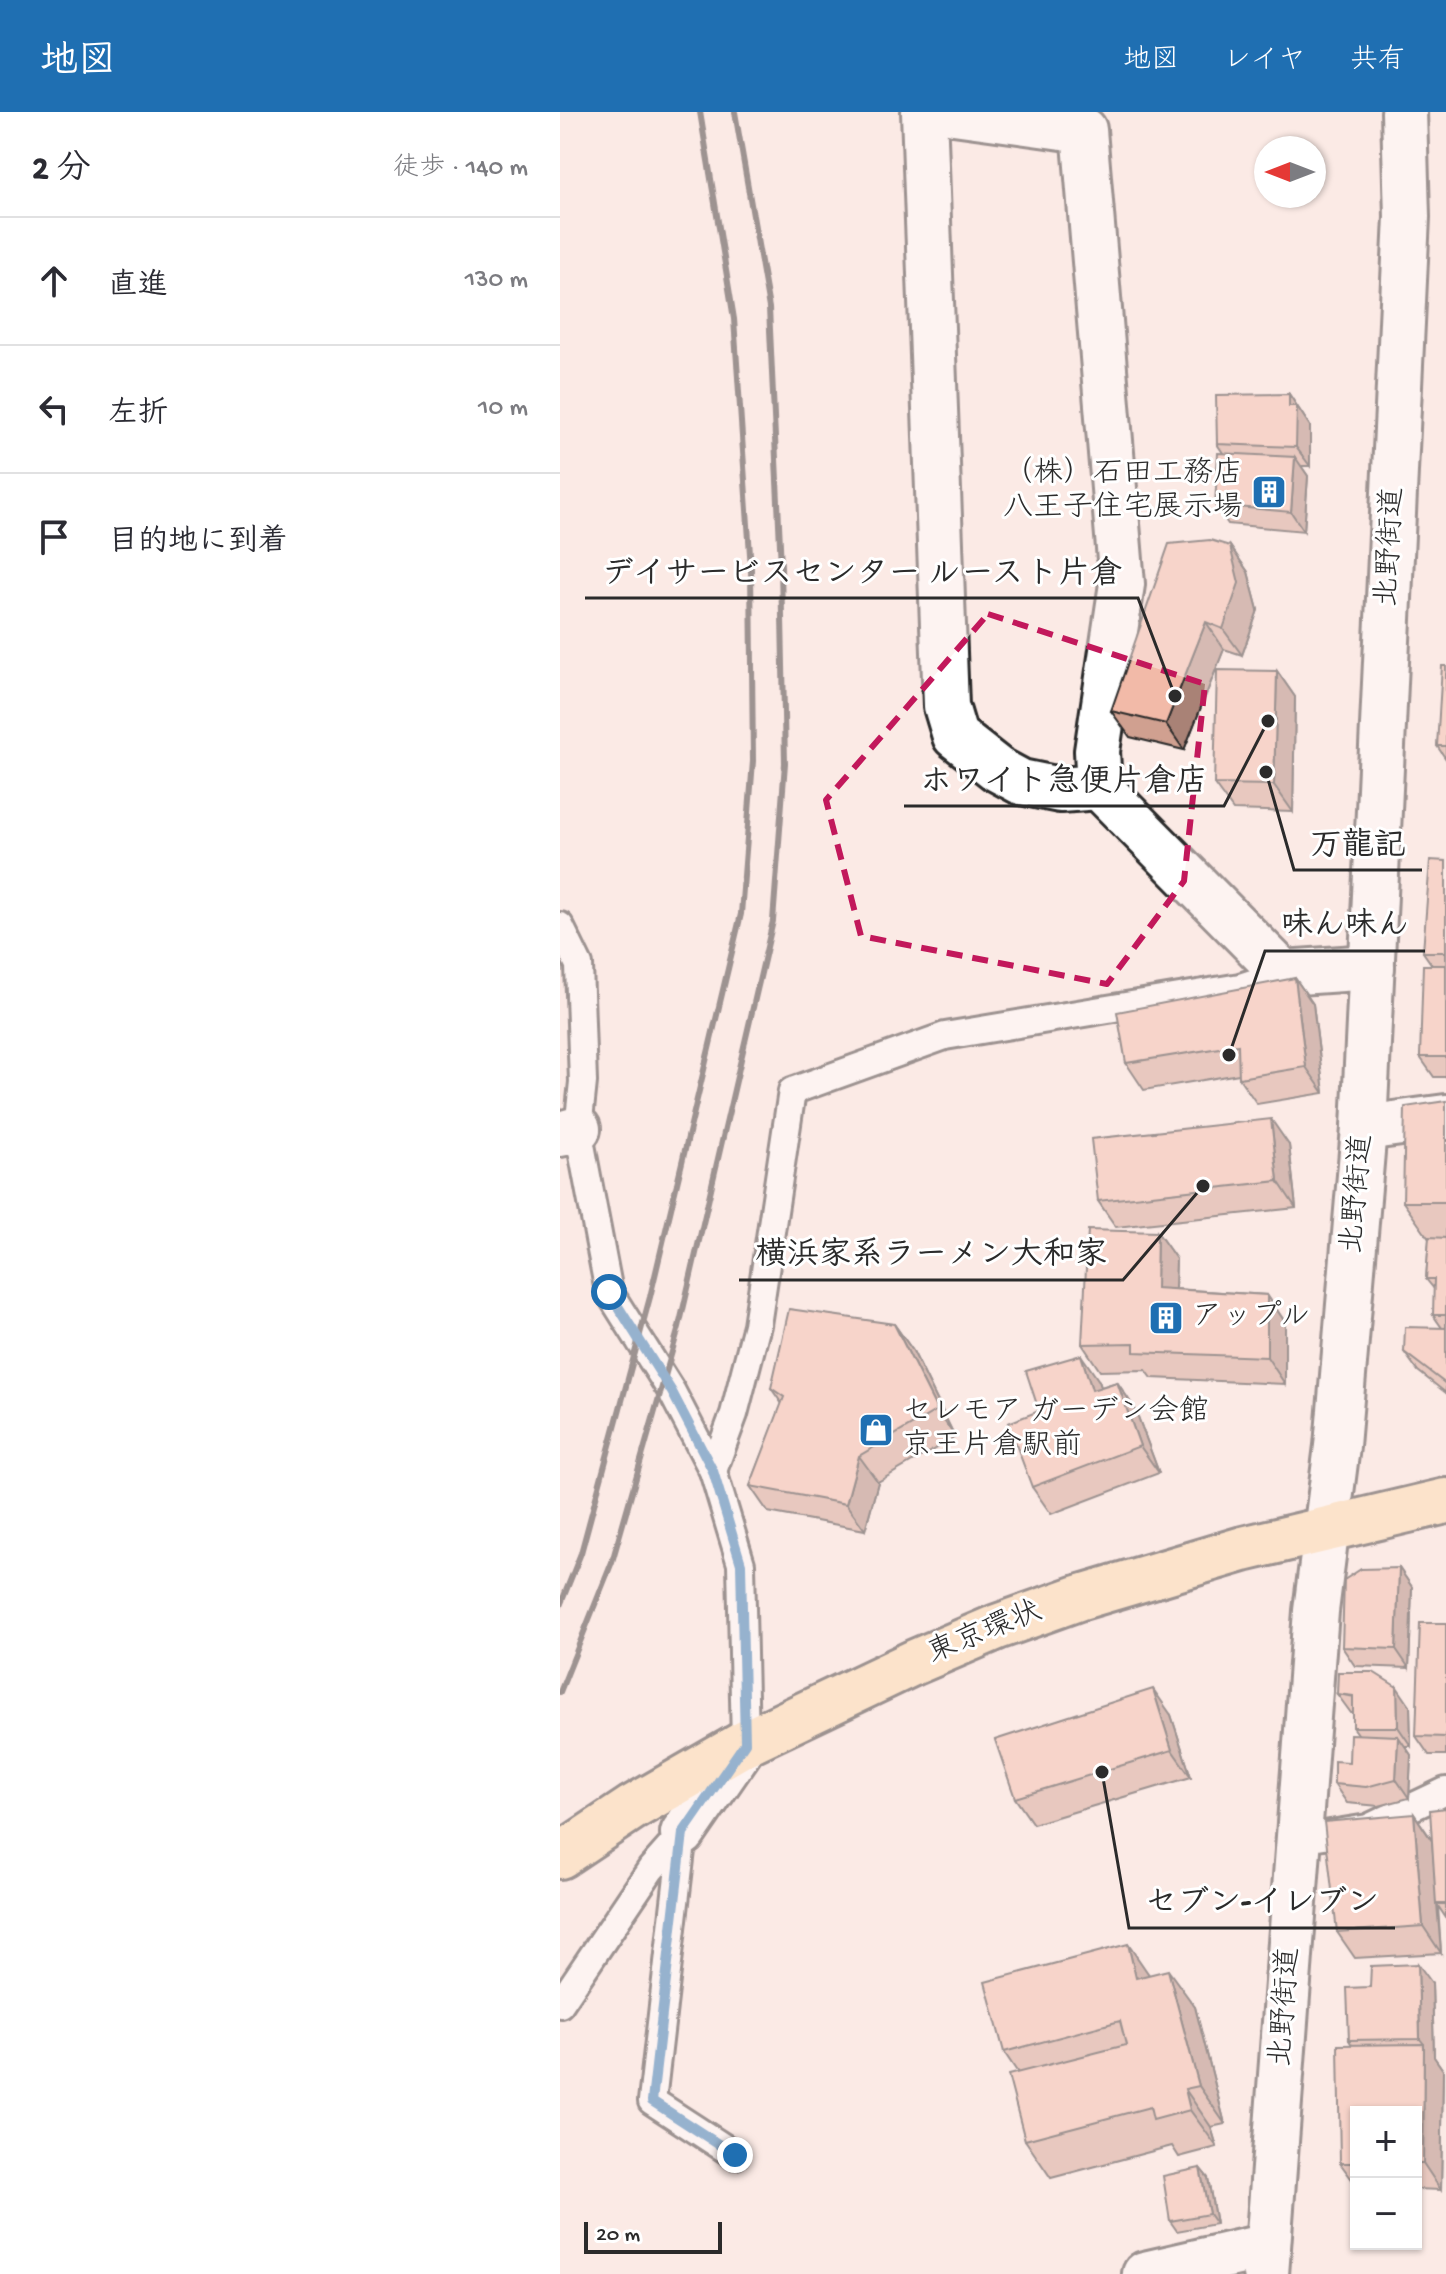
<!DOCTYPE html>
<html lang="ja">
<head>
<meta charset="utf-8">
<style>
  body { margin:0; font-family:"Gochi Hand","Klee One",sans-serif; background:#f7f7f7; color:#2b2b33 }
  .controls { position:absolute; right:24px; bottom:24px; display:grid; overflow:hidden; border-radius:0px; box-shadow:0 2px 6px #0004 }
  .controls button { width:72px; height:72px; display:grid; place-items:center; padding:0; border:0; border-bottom:2px solid #e1e1e2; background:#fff; color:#2b2b33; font:40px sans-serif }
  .compass { position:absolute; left:694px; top:24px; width:72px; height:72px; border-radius:50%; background:#fff; box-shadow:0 2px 6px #0004; rotate:270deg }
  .scale { position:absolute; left:24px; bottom:20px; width:138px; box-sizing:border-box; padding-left:8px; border:4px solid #2b2b2b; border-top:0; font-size:22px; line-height:28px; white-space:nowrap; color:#2b2b2b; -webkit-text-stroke:6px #fff; paint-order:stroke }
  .stop { position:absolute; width:24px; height:24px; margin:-18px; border:6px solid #1f6fb2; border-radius:50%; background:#fff }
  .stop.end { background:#1f6fb2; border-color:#fff; box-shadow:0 2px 8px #0008 }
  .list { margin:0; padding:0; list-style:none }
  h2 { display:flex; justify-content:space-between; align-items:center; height:104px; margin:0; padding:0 32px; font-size:34px }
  h2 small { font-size:26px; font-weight:400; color:#7c7c81 }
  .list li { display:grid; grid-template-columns:52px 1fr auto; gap:24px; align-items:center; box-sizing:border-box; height:128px; padding:0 32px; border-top:2px solid #e1e1e2 }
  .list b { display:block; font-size:30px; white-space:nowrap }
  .list em { font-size:26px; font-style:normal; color:#7c7c81 }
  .icon { flex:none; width:44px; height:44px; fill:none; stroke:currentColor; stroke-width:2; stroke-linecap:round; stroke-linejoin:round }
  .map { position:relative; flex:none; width:886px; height:2162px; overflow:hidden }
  header { display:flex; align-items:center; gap:48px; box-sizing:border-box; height:112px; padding:0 40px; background:#1f6fb2; color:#fff }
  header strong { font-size:38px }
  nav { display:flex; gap:44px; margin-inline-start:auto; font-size:28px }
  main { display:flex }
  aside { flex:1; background:#fff }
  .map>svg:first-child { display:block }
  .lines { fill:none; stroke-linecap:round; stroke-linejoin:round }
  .service-casing { stroke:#2b2b2b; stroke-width:32 }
  .minor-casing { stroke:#2b2b2b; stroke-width:50 }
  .secondary-casing { stroke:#2b2b2b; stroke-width:50 }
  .trunk-casing { stroke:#2b2b2b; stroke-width:50 }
  .service { stroke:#fff; stroke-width:26 }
  .minor { stroke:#fff; stroke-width:44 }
  .secondary { stroke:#fff; stroke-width:44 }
  .trunk { stroke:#fcdcac; stroke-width:44 }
  .rail { stroke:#2b2b2b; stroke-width:6 }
  .wall { fill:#d0a090; stroke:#2b2b2b; stroke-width:2 }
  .shaded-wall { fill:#a98276; stroke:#2b2b2b; stroke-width:2 }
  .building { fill:#f2baa8; stroke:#2b2b2b; stroke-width:2 }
  .route { stroke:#1f6fb2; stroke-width:10 }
  .marked { fill:none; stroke:#c2185b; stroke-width:6; stroke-dasharray:16 10; stroke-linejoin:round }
  .labels { text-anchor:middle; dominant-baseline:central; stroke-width:6; stroke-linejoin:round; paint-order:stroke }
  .poi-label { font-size:30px; fill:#2b2b2b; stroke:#fff; text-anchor:start }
  .street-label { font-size:30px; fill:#2b2b2b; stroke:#fff }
  .leader { fill:none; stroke:#2b2b2b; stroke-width:3 }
  .callout-dot { fill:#2b2b2b; stroke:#fff; stroke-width:3 }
  .callout-label { font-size:32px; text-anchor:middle; font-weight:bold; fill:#2b2b2b; stroke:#fff; stroke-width:6; stroke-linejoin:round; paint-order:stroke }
</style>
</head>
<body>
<header>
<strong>地図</strong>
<nav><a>地図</a><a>レイヤ</a><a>共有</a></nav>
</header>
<main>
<aside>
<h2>2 分<small>徒歩 · 140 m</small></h2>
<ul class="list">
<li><svg class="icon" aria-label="ahead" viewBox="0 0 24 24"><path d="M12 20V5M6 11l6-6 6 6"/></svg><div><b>直進</b></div><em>130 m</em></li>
<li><svg class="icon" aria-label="left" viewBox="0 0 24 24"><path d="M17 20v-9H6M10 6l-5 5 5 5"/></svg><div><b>左折</b></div><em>10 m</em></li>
<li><svg class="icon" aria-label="arrive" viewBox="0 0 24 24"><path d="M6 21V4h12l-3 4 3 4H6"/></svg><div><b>目的地に到着</b></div></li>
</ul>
</aside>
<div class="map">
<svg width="886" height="2162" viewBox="0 0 886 2162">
  <rect width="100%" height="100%" fill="#fbeae5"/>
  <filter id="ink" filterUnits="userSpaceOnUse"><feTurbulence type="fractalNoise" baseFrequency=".0125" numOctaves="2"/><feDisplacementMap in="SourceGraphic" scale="16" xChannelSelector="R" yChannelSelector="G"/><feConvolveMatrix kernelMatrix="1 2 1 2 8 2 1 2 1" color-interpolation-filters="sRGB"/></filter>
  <g filter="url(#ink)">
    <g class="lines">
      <!-- service casing -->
      <g class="service-casing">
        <g id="service">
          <polyline points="0,814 19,853 23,970 18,1017 49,1180 112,1280 153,1359 181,1452 185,1631"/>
          <polyline points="153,1359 174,1302 197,1213 232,979 385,924 680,875 723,861"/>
          <polyline points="123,1721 92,1989 175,2043"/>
          <polyline points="739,1727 808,1716 886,1679"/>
          <polyline points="0,1892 91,1757 123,1721"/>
        </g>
      </g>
      <!-- minor casing -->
      <g class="minor-casing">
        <g id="minor">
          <polyline points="364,0 386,594 395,624 437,657 461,670 500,678 539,675"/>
          <polyline points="394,0 524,18 562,472 537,639 539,675 723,861 812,855"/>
          <polyline points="804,1016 886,1005"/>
          <polyline points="0,1022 18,1017"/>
          <polyline points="123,1721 185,1631"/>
          <polyline points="585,2162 708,2134"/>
        </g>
      </g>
      <!-- secondary casing -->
      <g class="secondary-casing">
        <polyline id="secondary" points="706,2162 756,1499 777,1334 804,1016 847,105 844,0"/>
      </g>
      <!-- trunk casing -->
      <g class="trunk-casing">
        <polyline id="trunk" points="0,1744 72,1696 185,1631 355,1550 437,1515 518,1486 683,1437 886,1389"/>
      </g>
      <!-- service -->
      <use href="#service" class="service"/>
      <!-- minor -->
      <use href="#minor" class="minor"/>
      <!-- secondary -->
      <use href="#secondary" class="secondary"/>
      <!-- trunk -->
      <use href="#trunk" class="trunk"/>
      <!-- rail -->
      <g class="rail">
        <polyline points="0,1494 21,1441 90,1185 181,802 193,649 191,457 174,207 140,0"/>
        <polyline points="0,1580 52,1450 119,1215 213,809 225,651 221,455 209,196 175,0"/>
      </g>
    </g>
    <!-- wall -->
    <g class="wall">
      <polygon points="729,282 750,314 750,354 741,354 748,364 744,419 668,412 655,393 663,341 657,332"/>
      <polygon points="670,434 688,460 698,498 682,543 664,537 624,638 570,625 551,599"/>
      <polygon points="886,554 886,647 877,634"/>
      <polygon points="717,559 735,585 733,700 673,698 654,672"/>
      <polygon points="886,749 886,965 874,965 860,945 872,853 863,840"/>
      <polygon points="735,866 753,892 764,981 697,992 679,966 679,962 584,978 566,951"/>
      <polygon points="886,989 886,1203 874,1177 866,1167 869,1127 843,1090"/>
      <polygon points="729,1033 736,1096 556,1115 538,1089"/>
      <polygon points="597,1120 616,1147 615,1177 707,1183 725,1210 725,1272 592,1266 586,1258 540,1259 522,1232"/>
      <polygon points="873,1203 886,1203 886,1281 858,1259 844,1240 882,1216"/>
      <polygon points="334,1212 353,1239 395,1325 318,1370 305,1418 208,1400 190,1374 222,1292 211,1276"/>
      <polygon points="539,1269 541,1275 557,1270 575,1297 599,1361 491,1402 472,1375 479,1299"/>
      <polygon points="839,1456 852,1475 849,1556 795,1554 782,1535"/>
      <polygon points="886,1511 886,1643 869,1643 856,1624"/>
      <polygon points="777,1582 850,1594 851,1634 845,1634 851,1643 849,1686 819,1694 787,1691 774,1672 789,1650 798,1622 793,1615 793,1601 791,1601"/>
      <polygon points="611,1603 631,1665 473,1712 455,1686"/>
      <polygon points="886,1696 886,1806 878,1794 881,1841 795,1846 777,1820 854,1702 872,1728"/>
      <polygon points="589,1863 635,1895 665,2012 651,2015 657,2035 619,2045 612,2034 491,2066 465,2028 458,1961 444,1940"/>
      <polygon points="872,1871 874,1945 883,1958 881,2078 856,2077 856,2000 796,2000 796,2073 780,2051 792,1933 789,1928"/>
      <polygon points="640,2056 648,2066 656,2112 617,2119 610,2109"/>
    </g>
    <!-- shaded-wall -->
    <g class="shaded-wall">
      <polygon points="729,282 750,314 750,354 736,335 729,294"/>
      <polygon points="735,345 748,364 744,419 731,400"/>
      <polygon points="670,434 688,460 698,498 682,543 663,517"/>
      <polygon points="646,510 664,537 624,638 606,612"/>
      <polygon points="717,559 735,585 733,700 714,673"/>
      <polygon points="735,866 753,892 764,981 746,955"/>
      <polygon points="711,1007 729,1033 736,1096 718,1069"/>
      <polygon points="597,1120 616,1147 614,1202 596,1176"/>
      <polygon points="707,1183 725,1210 725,1272 707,1245"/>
      <polygon points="334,1212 353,1239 395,1325 377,1298"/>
      <polygon points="521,1243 539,1269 550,1305 532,1278"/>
      <polygon points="557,1270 575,1297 599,1361 580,1334"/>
      <polygon points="299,1344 318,1370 305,1418 286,1392"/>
      <polygon points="839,1456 852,1475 849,1556 836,1537"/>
      <polygon points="837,1575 850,1594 851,1634 838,1615"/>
      <polygon points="593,1577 611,1603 631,1665 612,1638"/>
      <polygon points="838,1624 851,1643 849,1686 836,1667"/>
      <polygon points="854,1702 872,1729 881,1841 863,1814"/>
      <polygon points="568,1832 594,1870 576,1866"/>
      <polygon points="858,1852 872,1871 874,1945 883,1958 881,2078 863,2051 864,1932 860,1927"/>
      <polygon points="608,1858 635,1895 665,2012 639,1974"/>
      <polygon points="625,1977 651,2015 657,2035 630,1998"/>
      <polygon points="640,2056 648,2066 656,2112 649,2102"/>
    </g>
    <!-- building -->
    <g class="building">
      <polygon points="729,282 729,294 737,294 736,335 657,332 656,283"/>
      <polygon points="658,341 735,345 731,400 655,393"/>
      <polygon points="650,428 670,434 679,471 663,517 646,510 606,612 551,599 609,432"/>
      <polygon points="882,554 886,554 886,634 877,634"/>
      <polygon points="657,558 717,559 714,673 654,672"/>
      <polygon points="870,748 886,749 886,840 863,840"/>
      <polygon points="863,853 886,853 886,945 860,945"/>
      <polygon points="735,866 746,955 679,966 678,933 566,951 557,900"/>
      <polygon points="886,989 886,1090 843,1090 845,995"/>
      <polygon points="711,1007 718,1069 538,1089 531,1027"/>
      <polygon points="528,1118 597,1120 596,1176 707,1183 707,1245 574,1240 574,1231 522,1232"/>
      <polygon points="869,1125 886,1126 886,1203 873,1203 874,1167 866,1167"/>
      <polygon points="229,1197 334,1212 377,1298 299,1344 286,1392 190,1374 224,1285 211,1276"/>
      <polygon points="845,1215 886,1216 886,1272 844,1240"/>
      <polygon points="521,1243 532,1278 557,1270 580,1334 472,1375 448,1311 479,1299 466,1259"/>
      <polygon points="839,1456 836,1537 782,1535 784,1468 801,1457"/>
      <polygon points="860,1511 886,1511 886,1625 856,1624"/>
      <polygon points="778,1560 813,1560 837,1575 838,1615 793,1615 793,1584 777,1582"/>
      <polygon points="593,1577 612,1638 455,1686 435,1628"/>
      <polygon points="790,1622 838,1624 836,1667 806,1675 774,1672 774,1649 789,1650"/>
      <polygon points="886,1696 886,1792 876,1792 870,1698"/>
      <polygon points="854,1702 863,1814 777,1820 764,1710"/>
      <polygon points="568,1832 576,1866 608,1858 639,1974 625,1977 630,1998 593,2008 590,1995 465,2028 448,1963 566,1933 560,1909 444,1940 425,1870"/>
      <polygon points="858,1852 860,1927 789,1928 787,1876 810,1875 811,1854"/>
      <polygon points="864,1932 863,2051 856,2051 856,2000 796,2000 796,2051 780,2051 778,1933"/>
      <polygon points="640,2056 649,2102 610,2109 603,2064"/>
    </g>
  </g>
  <g class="lines" filter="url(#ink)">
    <!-- route -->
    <polyline class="route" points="49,1180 112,1280 153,1359 181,1452 185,1631 123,1721 92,1989 175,2043"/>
  </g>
  <!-- marked area -->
  <path d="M0 0H886V2162H0ZM428,502L645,572L624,769L547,872L301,824L266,688Z" fill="#fbeae5" fill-opacity=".55" fill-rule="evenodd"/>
  <path class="marked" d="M428,502L645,572L624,769L547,872L301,824L266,688Z"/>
  <!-- icons -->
  <defs>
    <g id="building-square" transform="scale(1.8)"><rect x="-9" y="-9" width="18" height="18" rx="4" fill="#1f6fb2" stroke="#fff"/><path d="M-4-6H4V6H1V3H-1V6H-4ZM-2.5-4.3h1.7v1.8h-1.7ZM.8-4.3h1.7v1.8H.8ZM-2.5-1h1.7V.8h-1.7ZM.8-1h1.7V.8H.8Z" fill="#fff"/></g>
    <g id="shop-square" transform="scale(1.8)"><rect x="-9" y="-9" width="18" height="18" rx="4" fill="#1f6fb2" stroke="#fff"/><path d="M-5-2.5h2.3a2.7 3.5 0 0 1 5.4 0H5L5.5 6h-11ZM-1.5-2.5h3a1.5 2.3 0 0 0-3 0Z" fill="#fff"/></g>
  </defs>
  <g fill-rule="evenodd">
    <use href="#building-square" x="709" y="380"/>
    <use href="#building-square" x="606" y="1206"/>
    <use href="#shop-square" x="316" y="1318"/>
  </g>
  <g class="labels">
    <!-- poi labels -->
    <g class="poi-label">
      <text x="683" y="363" text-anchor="end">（株）石田工務店<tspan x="683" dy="34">八王子住宅展示場</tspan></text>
      <text x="632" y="1206">アップル</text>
      <text x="342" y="1301">セレモア ガーデン会館<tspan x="342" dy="34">京王片倉駅前</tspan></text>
    </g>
    <!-- street labels -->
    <g class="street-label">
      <text transform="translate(832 435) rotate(-87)">北野街道</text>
      <text transform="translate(799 1082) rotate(-85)">北野街道</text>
      <text transform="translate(425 1522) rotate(-22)">東京環状</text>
      <text transform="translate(727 1895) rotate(-86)">北野街道</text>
    </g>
  </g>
  <!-- callouts -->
  <path class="leader" d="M615 584L578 486H25M708 609L664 694H344M706 660L734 758H862M669 943L705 839H865M643 1074L563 1168H179M542 1660L569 1816H835"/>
  <g class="callout-dot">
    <circle cx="615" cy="584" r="8"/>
    <circle cx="708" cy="609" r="8"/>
    <circle cx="706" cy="660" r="8"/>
    <circle cx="669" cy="943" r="8"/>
    <circle cx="643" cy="1074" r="8"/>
    <circle cx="542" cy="1660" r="8"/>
  </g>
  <g class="callout-label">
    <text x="302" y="470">デイサービスセンター ルースト片倉</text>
    <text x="504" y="678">ホワイト急便片倉店</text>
    <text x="798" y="742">万龍記</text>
    <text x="785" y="822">味ん味ん</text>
    <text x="371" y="1151">横浜家系ラーメン大和家</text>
    <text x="702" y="1799">セブン-イレブン</text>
  </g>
</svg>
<div class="controls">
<button>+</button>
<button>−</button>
</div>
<svg class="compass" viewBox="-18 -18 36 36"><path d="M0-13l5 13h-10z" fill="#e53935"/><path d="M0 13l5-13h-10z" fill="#7c7c81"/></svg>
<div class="scale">20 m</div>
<div class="stop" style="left:49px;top:1180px"></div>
<div class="stop end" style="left:175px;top:2043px"></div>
</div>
</main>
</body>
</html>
